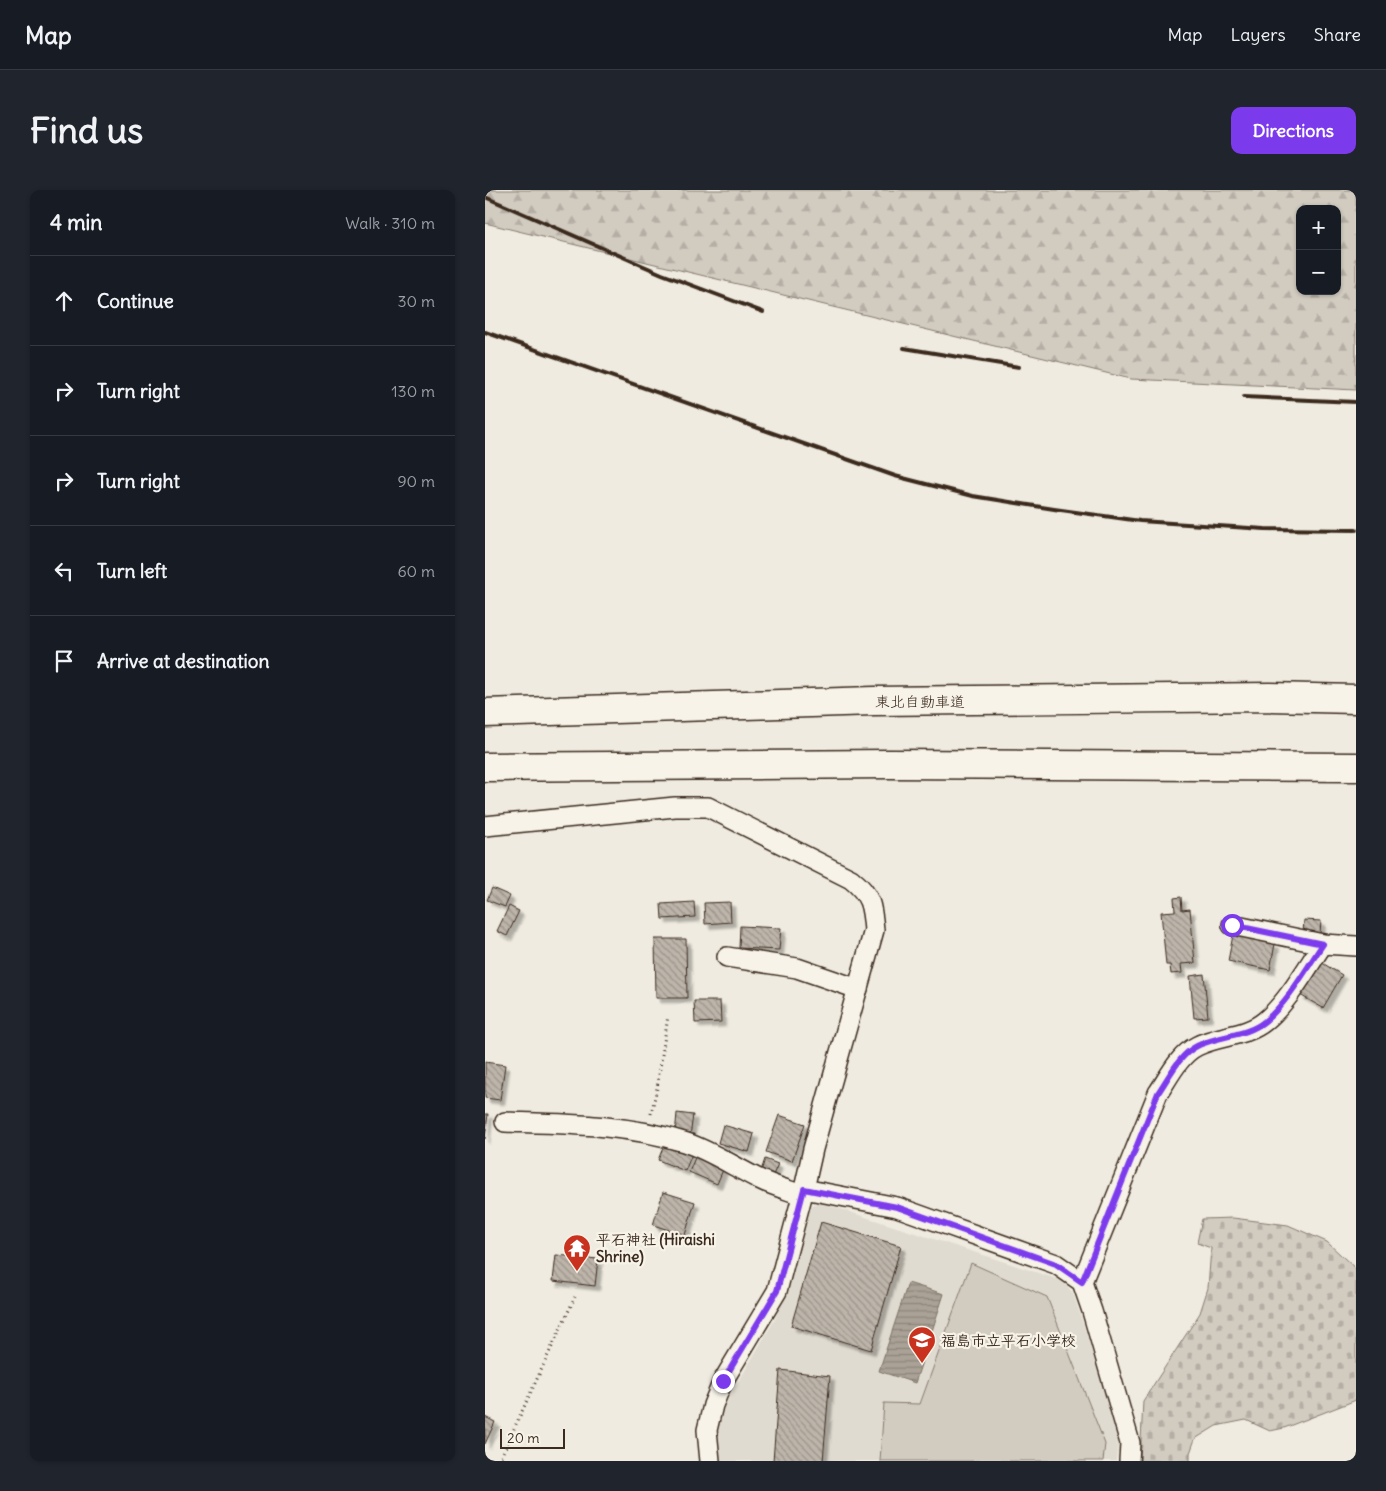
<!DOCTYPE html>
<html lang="en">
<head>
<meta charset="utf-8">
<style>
  body { margin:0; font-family:Delius,"Klee One",sans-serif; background:#20242c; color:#f1f3f6 }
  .controls { position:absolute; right:15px; top:15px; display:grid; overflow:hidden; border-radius:10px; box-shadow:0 1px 4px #0004 }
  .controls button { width:45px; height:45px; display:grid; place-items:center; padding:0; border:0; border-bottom:1px solid #363941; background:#171b24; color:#f1f3f6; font:25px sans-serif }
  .scale { position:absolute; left:15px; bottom:12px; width:65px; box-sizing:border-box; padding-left:5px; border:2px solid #3b2a1e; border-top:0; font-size:14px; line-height:18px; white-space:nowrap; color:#3b2a1e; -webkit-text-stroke:4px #f7f3e8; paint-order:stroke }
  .stop { position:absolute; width:15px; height:15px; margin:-11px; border:4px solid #7c3aed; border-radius:50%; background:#fff }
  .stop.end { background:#7c3aed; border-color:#fff; box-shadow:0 1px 5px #0008 }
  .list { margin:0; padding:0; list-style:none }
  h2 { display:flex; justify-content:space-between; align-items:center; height:65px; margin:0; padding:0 20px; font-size:21px }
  h2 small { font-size:16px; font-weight:400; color:#9ea1a6 }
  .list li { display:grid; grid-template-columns:32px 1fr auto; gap:15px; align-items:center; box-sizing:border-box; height:90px; padding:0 20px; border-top:1px solid #363941 }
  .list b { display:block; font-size:19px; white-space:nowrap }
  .list em { font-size:16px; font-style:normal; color:#9ea1a6 }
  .icon { flex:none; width:28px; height:28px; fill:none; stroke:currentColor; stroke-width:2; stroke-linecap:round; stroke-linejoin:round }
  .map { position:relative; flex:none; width:871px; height:1271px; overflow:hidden; border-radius:10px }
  header { display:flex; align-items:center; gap:30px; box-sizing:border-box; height:70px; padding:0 25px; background:#171b24; border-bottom:1px solid #363941 }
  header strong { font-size:24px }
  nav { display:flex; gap:28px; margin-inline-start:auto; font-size:18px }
  .intro { display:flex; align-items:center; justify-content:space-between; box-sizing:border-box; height:120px; padding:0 30px }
  h1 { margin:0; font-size:35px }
  .button { padding:12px 22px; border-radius:10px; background:#7c3aed; color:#fff; font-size:18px; font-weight:700 }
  main { display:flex; gap:30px; padding:0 30px }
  aside { flex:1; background:#171b24; border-radius:10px; box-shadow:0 1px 4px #0004 }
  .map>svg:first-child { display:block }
  .built { fill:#e0dbd0 }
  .forest { fill:url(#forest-firs); stroke:#867a6f; fill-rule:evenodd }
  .cemetery { fill:url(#cemetery-stones); stroke:#867a6f }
  .pitch { fill:#d1cbc0; stroke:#867a6f }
  .water { fill:url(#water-rules); stroke:#7e7266 }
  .building { fill:url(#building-back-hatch); stroke:#3b2a1e; filter:url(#shadow) }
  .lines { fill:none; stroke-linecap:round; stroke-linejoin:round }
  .minor-casing { stroke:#3b2a1e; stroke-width:22 }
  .motorway-casing { stroke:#3b2a1e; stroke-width:31 }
  .path { stroke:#3b2a1e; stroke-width:3; stroke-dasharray:1 4; stroke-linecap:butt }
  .minor { stroke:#f7f3e8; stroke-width:19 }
  .motorway { stroke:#f7f3e8; stroke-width:28 }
  .rail { stroke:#3b2a1e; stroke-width:4 }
  .route { stroke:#7c3aed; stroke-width:6 }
  .labels { text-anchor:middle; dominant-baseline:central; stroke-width:4.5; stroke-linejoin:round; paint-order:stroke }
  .street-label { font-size:15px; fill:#3b2a1e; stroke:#f7f3e8 }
  .poi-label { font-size:15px; font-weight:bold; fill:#3b2a1e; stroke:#f7f3e8; text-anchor:start }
</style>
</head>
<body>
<header>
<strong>Map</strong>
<nav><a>Map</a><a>Layers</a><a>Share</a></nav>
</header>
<div class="intro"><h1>Find us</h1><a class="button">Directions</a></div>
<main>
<aside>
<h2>4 min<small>Walk · 310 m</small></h2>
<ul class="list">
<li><svg class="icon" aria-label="ahead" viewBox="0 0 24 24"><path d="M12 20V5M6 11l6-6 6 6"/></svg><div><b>Continue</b></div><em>30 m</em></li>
<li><svg class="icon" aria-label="right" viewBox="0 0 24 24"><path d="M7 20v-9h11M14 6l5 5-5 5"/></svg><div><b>Turn right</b></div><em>130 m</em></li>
<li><svg class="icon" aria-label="right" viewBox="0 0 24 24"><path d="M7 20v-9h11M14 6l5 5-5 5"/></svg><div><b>Turn right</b></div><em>90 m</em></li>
<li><svg class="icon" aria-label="left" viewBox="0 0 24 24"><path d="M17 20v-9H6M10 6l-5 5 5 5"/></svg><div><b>Turn left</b></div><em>60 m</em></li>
<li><svg class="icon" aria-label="arrive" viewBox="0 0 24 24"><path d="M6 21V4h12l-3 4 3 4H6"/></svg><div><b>Arrive at destination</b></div></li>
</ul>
</aside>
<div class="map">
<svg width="871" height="1271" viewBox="0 0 871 1271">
  <defs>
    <pattern id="forest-firs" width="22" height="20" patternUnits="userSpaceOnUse" patternTransform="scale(1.25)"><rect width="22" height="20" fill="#d1cbc0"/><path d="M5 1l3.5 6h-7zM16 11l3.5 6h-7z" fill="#b4aea5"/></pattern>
    <pattern id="cemetery-stones" width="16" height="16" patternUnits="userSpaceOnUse" patternTransform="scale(1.25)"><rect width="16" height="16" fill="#d1cbc0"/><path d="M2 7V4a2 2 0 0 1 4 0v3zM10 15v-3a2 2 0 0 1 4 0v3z" fill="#b4aea5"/></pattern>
    <pattern id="water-rules" width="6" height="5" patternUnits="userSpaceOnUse" patternTransform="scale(1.25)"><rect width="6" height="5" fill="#aaa296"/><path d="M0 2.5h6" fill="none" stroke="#8c847a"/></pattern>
    <pattern id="building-back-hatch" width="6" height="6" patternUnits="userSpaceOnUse" patternTransform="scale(1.25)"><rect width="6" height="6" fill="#bdb5aa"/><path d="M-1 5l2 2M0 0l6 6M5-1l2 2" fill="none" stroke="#9b938a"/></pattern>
    <filter id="shadow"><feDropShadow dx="4.5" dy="4.5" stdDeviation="1" flood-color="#0004"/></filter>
  </defs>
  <rect width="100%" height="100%" fill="#efebe0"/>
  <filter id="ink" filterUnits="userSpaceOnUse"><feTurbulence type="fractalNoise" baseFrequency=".02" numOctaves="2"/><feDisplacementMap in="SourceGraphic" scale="10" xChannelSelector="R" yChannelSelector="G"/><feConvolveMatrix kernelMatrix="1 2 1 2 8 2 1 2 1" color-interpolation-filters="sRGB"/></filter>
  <g filter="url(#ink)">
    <!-- built -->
    <polygon class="built" points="334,1012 578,1091 588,1103 634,1243 631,1271 234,1271 232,1244 237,1220 290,1129 307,1087 324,1017"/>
    <!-- forest -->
    <path class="forest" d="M0,0H871V200L646,189L0,33ZM815,19H852V101H815Z"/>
    <!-- cemetery -->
    <polygon class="cemetery" points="748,1028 803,1035 842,1052 871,1079 871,1210 799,1238 785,1241 761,1230 731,1236 710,1249 705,1263 705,1271 655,1271 658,1211 715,1123 723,1098 726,1058 712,1053 717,1029"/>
    <!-- pitch -->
    <polygon class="pitch" points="486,1073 562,1107 620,1254 618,1271 395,1271 399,1213 435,1214"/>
    <!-- water -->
    <polygon class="water" points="423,1093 459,1104 430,1193 394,1181"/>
    <!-- building -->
    <g class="building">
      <polygon points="7,698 25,706 20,717 2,710"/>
      <polygon points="696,707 697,720 705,719 710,773 696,774 697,783 686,784 685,775 681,775 676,722 690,721 689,708"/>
      <polygon points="209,712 210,727 177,729 176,714"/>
      <polygon points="245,712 246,732 220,734 219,713"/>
      <polygon points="24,716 34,721 22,746 12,741"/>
      <polygon points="819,730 836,731 835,743 818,742"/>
      <polygon points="255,736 296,738 294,760 254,758"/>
      <polygon points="748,745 790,754 785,780 743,771"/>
      <polygon points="170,749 201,749 202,808 171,808"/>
      <polygon points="834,771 857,785 838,818 815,805"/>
      <polygon points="719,784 723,827 709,828 705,786"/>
      <polygon points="209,811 235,811 236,832 210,833"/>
      <polygon points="0,872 20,875 15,910 0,908"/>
      <polygon points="192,923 208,925 205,947 190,945"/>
      <polygon points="0,924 3,924 0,949"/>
      <polygon points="294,925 320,934 307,971 281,962"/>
      <polygon points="238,935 269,944 264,962 233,953"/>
      <polygon points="180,953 207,964 200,981 173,970"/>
      <polygon points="212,963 240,975 232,994 204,982"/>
      <polygon points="280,969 293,974 288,985 276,981"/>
      <polygon points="178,1002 210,1012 200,1045 168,1035"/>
      <polygon points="336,1032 416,1056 386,1160 306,1136"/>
      <polygon points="71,1065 113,1069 110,1096 68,1091"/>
      <polygon points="295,1180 345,1186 338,1271 288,1271"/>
      <polygon points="0,1227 10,1232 0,1254"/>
    </g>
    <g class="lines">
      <!-- minor casing -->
      <g class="minor-casing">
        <g id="minor">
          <path d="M0,636L190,617H223L366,689C386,705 387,716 389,740L328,959L319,999L292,1101L238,1191L228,1215L222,1240L225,1271"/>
          <polyline points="747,735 838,754 871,756"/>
          <polyline points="242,767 312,778 373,799"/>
          <path d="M20,932C81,934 140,934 199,952C225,960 249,977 274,989C288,996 303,1000 317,1005"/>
          <polyline points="319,999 412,1017 571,1074 597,1092 607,1121 645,1253 644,1271"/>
          <path d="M597,1092L673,903C684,887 694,865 712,856C734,845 761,847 780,831C803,812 821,779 838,754"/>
        </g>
      </g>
      <!-- motorway casing -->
      <g class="motorway-casing">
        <g id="motorway">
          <polyline points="0,523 389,511 785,507 871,509"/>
          <polyline points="0,577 405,574 871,577"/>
        </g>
      </g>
      <!-- path -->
      <g class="path">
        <polyline points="166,924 172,898 183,826"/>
        <polyline points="14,1271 90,1107"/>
      </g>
      <!-- minor -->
      <use href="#minor" class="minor"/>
      <!-- motorway -->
      <use href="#motorway" class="motorway"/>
      <!-- rail -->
      <g class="rail">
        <polyline points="0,7 177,84 278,122"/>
        <polyline points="0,142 410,286 488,306 569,319 655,331 780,339 871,340"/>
        <polyline points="419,158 534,177"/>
        <polyline points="759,207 871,212"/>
      </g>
    </g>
  </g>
  <g class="lines" filter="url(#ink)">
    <!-- route -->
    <path class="route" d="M238,1191L292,1101L319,999L412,1017L571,1074L597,1092L673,903C684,887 694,865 712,856C734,845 761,847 780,831C803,812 821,779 838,754L747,735"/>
  </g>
  <!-- icons -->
  <defs>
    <g id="temple-pin" transform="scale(1.4375)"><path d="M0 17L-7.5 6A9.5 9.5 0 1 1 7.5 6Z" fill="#c8321e" stroke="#f7f3e8"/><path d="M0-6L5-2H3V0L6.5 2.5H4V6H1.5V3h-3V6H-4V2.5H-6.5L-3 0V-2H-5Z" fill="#fff"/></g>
    <g id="school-pin" transform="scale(1.4375)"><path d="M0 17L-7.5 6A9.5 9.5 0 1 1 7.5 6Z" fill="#c8321e" stroke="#f7f3e8"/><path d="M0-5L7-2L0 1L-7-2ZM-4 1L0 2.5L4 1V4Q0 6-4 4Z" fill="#fff"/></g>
  </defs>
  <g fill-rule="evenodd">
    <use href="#temple-pin" x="92" y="1058"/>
    <use href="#school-pin" x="437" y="1150"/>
  </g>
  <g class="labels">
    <!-- street labels -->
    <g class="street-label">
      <text x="435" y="511">東北自動車道</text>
    </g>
    <!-- poi labels -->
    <g class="poi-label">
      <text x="111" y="1049">平石神社 (Hiraishi<tspan x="111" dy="17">Shrine)</tspan></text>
      <text x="456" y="1150">福島市立平石小学校</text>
    </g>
  </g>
</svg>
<div class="controls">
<button>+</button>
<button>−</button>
</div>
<div class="scale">20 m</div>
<div class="stop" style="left:747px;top:735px"></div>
<div class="stop end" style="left:238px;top:1191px"></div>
</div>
</main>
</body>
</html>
